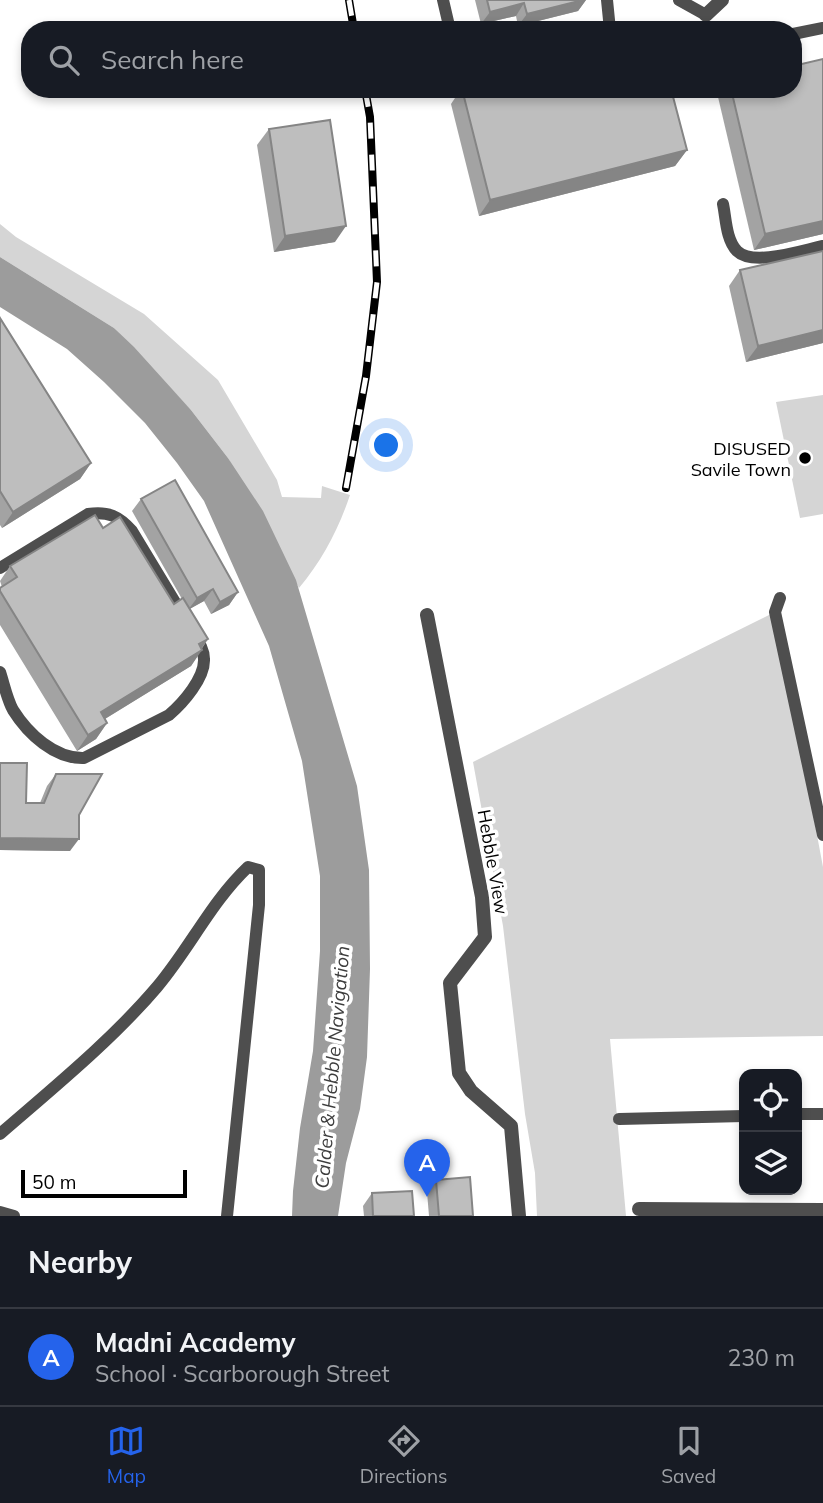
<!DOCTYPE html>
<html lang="en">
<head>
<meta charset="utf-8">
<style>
  body { margin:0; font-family:Mulish,sans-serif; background:#20242c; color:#f1f3f6 }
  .controls { position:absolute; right:21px; bottom:21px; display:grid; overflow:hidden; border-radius:14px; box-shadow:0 4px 10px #0003 }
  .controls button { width:63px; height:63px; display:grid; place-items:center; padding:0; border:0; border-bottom:2px solid #363941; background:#171b24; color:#f1f3f6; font:35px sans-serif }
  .scale { position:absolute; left:21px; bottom:18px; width:166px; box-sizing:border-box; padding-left:7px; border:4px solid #000; border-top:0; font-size:19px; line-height:24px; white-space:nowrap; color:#000; -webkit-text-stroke:5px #fff; paint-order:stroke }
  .you { position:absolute; left:387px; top:446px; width:24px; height:24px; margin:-18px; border:5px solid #fff; border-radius:50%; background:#1a73e8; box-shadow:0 0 0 10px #1a73e833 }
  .badge { display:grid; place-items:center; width:46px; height:46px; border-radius:50%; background:#2563eb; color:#fff; font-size:23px; font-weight:700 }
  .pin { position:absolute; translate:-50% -58px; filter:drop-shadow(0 2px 4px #0008) }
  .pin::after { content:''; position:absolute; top:37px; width:24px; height:21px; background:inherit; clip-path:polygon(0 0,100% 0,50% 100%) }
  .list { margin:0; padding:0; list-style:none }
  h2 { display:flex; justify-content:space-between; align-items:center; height:91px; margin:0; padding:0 28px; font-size:30px }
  h2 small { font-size:23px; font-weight:400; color:#9ea1a6 }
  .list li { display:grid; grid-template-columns:46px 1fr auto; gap:21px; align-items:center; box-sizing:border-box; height:98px; padding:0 28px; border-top:2px solid #363941 }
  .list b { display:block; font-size:26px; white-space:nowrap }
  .list p { margin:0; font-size:23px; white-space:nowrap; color:#9ea1a6 }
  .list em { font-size:23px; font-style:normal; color:#9ea1a6 }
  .icon { flex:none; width:38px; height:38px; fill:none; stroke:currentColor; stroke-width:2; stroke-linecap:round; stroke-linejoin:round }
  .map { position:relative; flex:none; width:823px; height:1216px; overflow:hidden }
  .search { position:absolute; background:#171b24; box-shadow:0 4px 10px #0003; left:21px; right:21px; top:21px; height:77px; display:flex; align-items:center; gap:18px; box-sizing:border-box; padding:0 24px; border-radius:28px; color:#9ea1a6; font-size:26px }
  .sheet { height:189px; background:#171b24 }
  nav { display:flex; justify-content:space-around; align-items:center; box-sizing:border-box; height:98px; border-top:2px solid #363941; background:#171b24; font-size:19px; color:#9ea1a6 }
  nav a { display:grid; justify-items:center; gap:4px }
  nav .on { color:#2563eb }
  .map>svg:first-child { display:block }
  .green { fill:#d5d5d5 }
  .water { fill:#9c9c9c }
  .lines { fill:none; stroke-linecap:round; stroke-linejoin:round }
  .service { stroke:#4e4e4e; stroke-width:12 }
  .minor { stroke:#4e4e4e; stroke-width:14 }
  .rail-casing { stroke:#000; stroke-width:8 }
  .rail { stroke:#fff; stroke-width:5; stroke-dasharray:16; stroke-linecap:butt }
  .wall { fill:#a3a3a3 }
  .shaded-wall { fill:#858585 }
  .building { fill:#bebebe; stroke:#858585; stroke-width:2 }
  .poi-dot { fill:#000; stroke:#fff; stroke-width:2.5 }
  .labels { text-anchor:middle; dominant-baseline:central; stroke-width:7; stroke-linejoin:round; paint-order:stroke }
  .poi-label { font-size:18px; fill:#000; stroke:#fff; text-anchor:end }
  .street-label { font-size:18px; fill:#000; stroke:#fff }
  .water-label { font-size:19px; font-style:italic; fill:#3d3d3d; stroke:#fff }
</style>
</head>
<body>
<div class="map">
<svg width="823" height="1216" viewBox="0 0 823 1216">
  <rect width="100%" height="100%" fill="#fff"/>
  <!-- green -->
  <g class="green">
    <path d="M0,224L16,237L144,314L218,380L277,480L282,497L321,498L322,486L350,495C339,528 322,561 299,588L228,458L191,410L114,328L0,257Z"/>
    <polygon points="823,395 823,514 800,518 776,402"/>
    <polygon points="775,612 823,867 823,1036 610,1039 626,1216 537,1216 535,1173 525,1114 503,926 473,762"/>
  </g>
  <!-- water -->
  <polygon class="water" points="0,257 114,328 134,347 191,410 228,458 263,511 296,580 357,786 369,870 370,969 367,1057 360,1109 346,1163 338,1216 292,1216 293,1191 300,1128 313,1051 320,951 320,876 302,761 269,646 204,501 177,463 145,423 104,382 67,349 0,307"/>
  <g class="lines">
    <!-- service -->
    <g class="service">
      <polyline points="443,0 450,30"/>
      <polyline points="607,0 610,30"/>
      <polyline points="679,0 706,15"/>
      <polyline points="793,34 823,28"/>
      <path d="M723,204C726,218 726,240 737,251C753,267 803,250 823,246"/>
      <path d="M0,568L88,514C108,511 119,516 132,531L184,617"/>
      <polyline points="780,598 775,612 823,835"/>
      <path d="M0,672C4,684 7,699 13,710C28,734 55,759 84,758L169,715C183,703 205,678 204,659C204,649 198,641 193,633"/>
      <polyline points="797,1114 823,1114"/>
      <polyline points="619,1119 744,1116"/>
      <path d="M0,1134C53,1088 112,1040 157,987C190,948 211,902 248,867L259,870V905L227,1216"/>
      <polyline points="0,1212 14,1216"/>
    </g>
    <!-- minor -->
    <g class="minor">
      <polyline points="706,15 722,0"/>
      <polyline points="427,615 482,897 485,937 450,983 459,1073 471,1091 511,1126 519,1216"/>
      <polyline points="639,1209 823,1210"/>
    </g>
    <!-- rail casing -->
    <g class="rail-casing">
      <g id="rail">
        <polyline points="349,0 354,30"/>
        <polyline points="346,488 366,376 377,282 370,117 365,89"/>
      </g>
    </g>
    <!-- rail -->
    <use href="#rail" class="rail"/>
  </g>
  <!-- wall -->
  <g class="wall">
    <polygon points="475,0 586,0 578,11 518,26 516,16 481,24"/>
    <polygon points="461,89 671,89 687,150 675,166 479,216 451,104"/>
    <polygon points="723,89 793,89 823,234 754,250 718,97"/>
    <polygon points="269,129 335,242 274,252 257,145"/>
    <polygon points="823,251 823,343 746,362 729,286 740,270"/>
    <polygon points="0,318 91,463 80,479 2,528 0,525"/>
    <polygon points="141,499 238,592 229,605 211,614 204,601 189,609 208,639 191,666 105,719 107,723 96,739 77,751 0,625 0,588 2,587 0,581 10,566 103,528 174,604 182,599 132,511"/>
    <polygon points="0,763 26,803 40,803 47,786 56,774 79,815 70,851 0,850"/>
    <polygon points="436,1180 473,1216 429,1216 427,1192"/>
    <polygon points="372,1193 414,1216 364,1216 363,1206"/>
  </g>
  <!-- shaded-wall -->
  <g class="shaded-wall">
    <polygon points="583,0 586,0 578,11 518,26 527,14"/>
    <polygon points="524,3 516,16 481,24 490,12"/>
    <polygon points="687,150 675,166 479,216 490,200"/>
    <polygon points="823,221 823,234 754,250 765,234"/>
    <polygon points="346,226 335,242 274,252 285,236"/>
    <polygon points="823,330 823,343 746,362 758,346"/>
    <polygon points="91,463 80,479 2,528 13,512"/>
    <polygon points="213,589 204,601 188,610 197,598"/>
    <polygon points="238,592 229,605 211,614 220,602"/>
    <polygon points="208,639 198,653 202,650 191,666 90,728 101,712"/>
    <polygon points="107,723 96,739 77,751 88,735"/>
    <polygon points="0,838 79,839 70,851 0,850"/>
  </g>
  <!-- building -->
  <g class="building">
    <polygon points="487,0 583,0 527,14 524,3 490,12"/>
    <polygon points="823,59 823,221 765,234 731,89 793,89 793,66"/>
    <polygon points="462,89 671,89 687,150 490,200"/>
    <polygon points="330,120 346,226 285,236 269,129"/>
    <polygon points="823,251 823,330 758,346 740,270"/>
    <polygon points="0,318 91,463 13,512 0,491"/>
    <polygon points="175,480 238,592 220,602 213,589 197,598 141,499"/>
    <polygon points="95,515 103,528 120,517 174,604 183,598 208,639 199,644 202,650 101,712 107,723 88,735 0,591 0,588 17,577 10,566"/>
    <polygon points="0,763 27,763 26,803 44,803 56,774 102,774 79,815 79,839 0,838"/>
    <polygon points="470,1177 473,1216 439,1216 436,1180"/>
    <polygon points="412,1191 414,1216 373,1216 372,1193"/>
  </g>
  <!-- markers -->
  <circle class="poi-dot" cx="805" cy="458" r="7"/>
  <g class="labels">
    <!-- poi labels -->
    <g class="poi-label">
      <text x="791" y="448">DISUSED<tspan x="791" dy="21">Savile Town</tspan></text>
    </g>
    <!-- street labels -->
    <g class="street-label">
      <text transform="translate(493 862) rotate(80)">Hebble View</text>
    </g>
    <!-- water labels -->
    <g class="water-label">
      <text transform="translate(332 1067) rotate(-85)">Calder &amp; Hebble Navigation</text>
    </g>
  </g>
</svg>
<div class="controls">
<button><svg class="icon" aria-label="locate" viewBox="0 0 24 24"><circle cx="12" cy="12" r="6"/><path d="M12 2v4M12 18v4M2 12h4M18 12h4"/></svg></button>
<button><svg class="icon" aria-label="layers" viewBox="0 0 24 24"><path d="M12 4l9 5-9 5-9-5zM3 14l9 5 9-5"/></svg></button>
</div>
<div class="scale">50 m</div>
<div class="you"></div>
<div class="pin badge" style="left:427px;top:1197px">A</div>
<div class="search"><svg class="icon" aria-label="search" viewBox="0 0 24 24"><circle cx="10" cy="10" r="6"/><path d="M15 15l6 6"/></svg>Search here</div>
</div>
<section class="sheet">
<h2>Nearby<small></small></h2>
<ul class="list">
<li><span class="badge">A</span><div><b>Madni Academy</b><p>School · Scarborough Street</p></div><em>230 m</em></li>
</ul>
</section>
<nav>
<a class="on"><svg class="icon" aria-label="map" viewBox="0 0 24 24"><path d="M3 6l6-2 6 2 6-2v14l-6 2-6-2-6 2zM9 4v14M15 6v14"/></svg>Map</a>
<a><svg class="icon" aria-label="directions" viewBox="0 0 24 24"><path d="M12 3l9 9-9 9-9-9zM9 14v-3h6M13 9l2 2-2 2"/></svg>Directions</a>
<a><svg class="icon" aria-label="saved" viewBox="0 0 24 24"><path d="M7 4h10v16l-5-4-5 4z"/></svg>Saved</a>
</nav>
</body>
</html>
